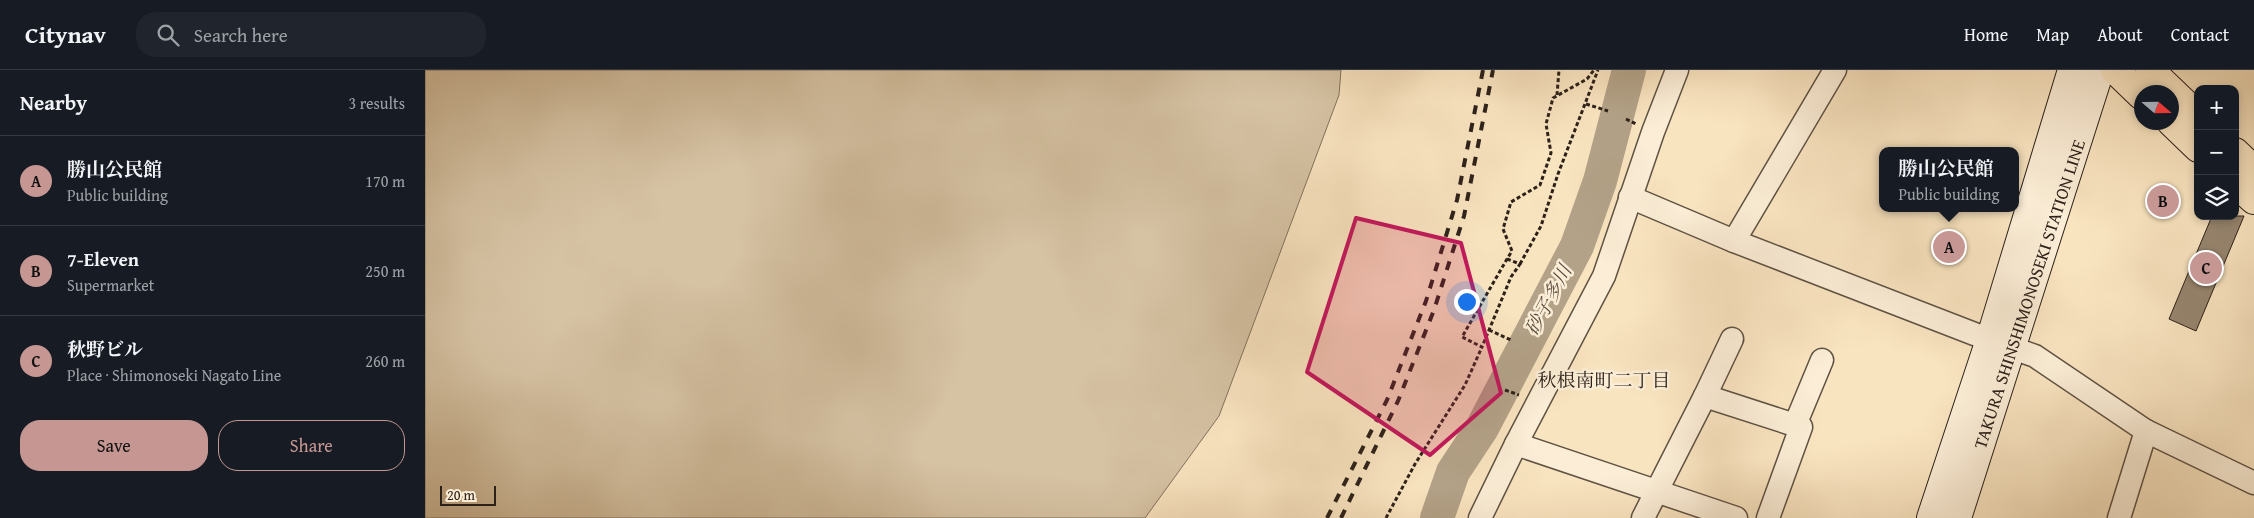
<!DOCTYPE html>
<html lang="en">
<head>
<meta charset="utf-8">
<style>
  body { margin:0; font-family:"Gentium Book Plus","Noto Serif JP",serif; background:#20242c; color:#f1f3f6 }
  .controls { position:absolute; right:15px; top:15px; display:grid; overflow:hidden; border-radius:10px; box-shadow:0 2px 8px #0003 }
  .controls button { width:45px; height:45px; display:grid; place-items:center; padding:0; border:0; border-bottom:1px solid #363941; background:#171b24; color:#f1f3f6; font:25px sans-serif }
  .compass { position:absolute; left:1709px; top:15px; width:45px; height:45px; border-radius:50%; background:#171b24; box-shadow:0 2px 8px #0003; rotate:110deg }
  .scale { position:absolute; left:15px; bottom:12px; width:56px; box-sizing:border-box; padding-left:5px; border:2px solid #2c211a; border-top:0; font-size:14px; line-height:18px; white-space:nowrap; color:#2c211a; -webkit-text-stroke:4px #fbedd6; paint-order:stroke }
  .you { position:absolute; left:1041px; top:231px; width:18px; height:18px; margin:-12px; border:4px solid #fff; border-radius:50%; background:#1a73e8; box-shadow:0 0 0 8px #1a73e833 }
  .badge { display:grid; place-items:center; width:32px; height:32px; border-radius:50%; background:#c59692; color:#111; font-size:16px; font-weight:700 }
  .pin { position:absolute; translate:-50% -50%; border:2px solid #fff; box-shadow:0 1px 5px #0006 }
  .popup { position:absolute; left:1454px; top:77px; width:140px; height:65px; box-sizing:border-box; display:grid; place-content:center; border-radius:10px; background:#171b24; filter:drop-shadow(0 1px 4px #0005); font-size:16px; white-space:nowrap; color:#9ea1a6 }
  .popup b { font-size:19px; color:#f1f3f6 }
  .popup::after { content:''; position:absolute; left:50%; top:100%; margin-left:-10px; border:10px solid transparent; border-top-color:#171b24 }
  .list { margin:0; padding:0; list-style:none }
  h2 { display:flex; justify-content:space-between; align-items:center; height:65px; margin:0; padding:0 20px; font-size:21px }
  h2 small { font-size:16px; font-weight:400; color:#9ea1a6 }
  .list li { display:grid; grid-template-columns:32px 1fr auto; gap:15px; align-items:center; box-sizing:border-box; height:90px; padding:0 20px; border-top:1px solid #363941 }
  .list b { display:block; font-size:19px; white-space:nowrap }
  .list p { margin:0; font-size:16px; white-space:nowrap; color:#9ea1a6 }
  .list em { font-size:16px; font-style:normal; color:#9ea1a6 }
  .actions { display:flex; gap:10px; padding:15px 20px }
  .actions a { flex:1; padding:11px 0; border:1px solid #c59692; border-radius:20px; text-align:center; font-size:18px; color:#c59692 }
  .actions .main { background:#c59692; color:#111 }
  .icon { flex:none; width:28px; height:28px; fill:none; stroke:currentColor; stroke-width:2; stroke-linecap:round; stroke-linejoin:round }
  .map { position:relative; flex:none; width:1829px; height:448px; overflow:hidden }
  header { display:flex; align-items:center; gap:30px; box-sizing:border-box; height:70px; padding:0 25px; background:#171b24; border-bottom:1px solid #363941 }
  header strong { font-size:24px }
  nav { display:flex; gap:28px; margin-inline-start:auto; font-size:18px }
  .search { width:350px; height:45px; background:#20242c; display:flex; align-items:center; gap:12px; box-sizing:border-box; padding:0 18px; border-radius:20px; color:#9ea1a6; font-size:19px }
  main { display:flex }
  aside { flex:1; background:#171b24 }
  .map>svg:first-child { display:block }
  .green { fill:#d6c3a4; stroke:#81725f }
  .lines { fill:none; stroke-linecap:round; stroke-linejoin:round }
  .river { stroke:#b3a288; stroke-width:34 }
  .building { fill:#978670; stroke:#2c211a }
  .street-casing { stroke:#5f5244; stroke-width:25 }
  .secondary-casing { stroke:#2c211a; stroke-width:30 }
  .primary-casing { stroke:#2c211a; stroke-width:30 }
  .path { stroke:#2c211a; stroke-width:3; stroke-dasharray:4 2.5; stroke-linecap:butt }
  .street { stroke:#fbedd6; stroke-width:22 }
  .secondary { stroke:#fbedd6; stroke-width:28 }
  .primary { stroke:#f9e4c0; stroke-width:28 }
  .rail { stroke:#2c211a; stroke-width:4; stroke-dasharray:9 9; stroke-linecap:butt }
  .marked { fill:#c2185b; fill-opacity:0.2; stroke:#c2185b; stroke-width:4; stroke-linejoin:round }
  .labels { text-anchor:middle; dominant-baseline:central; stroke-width:5; stroke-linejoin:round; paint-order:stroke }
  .street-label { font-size:18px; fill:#2c211a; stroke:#fbedd6 }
  .water-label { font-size:19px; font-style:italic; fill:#5b4e40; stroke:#fbedd6 }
  .neighbourhood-label { font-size:19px; fill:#2c211a; stroke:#fbedd6 }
</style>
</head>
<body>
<header>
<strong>Citynav</strong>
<div class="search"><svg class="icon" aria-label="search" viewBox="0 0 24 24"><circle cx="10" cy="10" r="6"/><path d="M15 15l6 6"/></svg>Search here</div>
<nav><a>Home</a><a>Map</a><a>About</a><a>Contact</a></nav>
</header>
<main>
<aside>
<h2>Nearby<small>3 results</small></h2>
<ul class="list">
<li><span class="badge">A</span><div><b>勝山公民館</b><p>Public building</p></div><em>170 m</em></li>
<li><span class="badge">B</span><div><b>7-Eleven</b><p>Supermarket</p></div><em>250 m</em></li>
<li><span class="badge">C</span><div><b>秋野ビル</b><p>Place · Shimonoseki Nagato Line</p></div><em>260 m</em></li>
</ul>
<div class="actions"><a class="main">Save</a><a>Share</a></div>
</aside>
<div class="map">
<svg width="1829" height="448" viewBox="0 0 1829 448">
  <rect width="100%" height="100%" fill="#f9e4c0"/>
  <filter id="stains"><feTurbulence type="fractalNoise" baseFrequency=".004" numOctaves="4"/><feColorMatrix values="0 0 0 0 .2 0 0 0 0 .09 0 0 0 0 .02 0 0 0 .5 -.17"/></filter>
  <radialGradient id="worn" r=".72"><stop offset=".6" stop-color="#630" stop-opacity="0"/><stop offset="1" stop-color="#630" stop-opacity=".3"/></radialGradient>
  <!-- green -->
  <polygon class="green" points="0,0 916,0 914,25 794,346 720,448 0,448"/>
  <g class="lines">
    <!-- river -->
    <polyline class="river" points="1012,448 1028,402 1057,358 1152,176 1175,111 1204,0"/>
  </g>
  <!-- building -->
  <polygon class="building" points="1787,146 1819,146 1771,261 1744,249"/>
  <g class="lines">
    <!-- street casing -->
    <g class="street-casing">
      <g id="street">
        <polyline points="1205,127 1309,171 1565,270 1610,286 1721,361 1829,413"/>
        <polyline points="1309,171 1410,0"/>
        <polyline points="1280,326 1307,269"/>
        <polyline points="1370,355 1397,290"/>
        <polyline points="1091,374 1311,448"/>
        <polyline points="1055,448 1091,374 1179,206 1228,62 1252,0"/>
        <polyline points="1218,448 1280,326 1376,357 1343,448"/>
        <polyline points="1694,448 1721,361"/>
      </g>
    </g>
    <!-- secondary casing -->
    <g class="secondary-casing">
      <g id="secondary">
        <polyline points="1506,448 1565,270 1647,0"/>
        <polyline points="1532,448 1675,0"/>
      </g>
    </g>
    <!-- primary casing -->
    <g class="primary-casing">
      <g id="primary">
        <polyline points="1690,0 1716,25"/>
        <polyline points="1725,0 1773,46"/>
        <polyline points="1746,52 1773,78"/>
        <polyline points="1810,82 1829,100"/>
        <polyline points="1810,113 1829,130"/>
      </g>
    </g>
    <!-- path -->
    <g class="path">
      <polyline points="1132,25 1134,0"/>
      <polyline points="1161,34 1183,41"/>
      <polyline points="1201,49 1211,54"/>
      <polyline points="1082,189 1095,194 1086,207 1057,277 1037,267 1082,189 1087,181 1078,159 1086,132 1115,115 1126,83 1121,54 1128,28 1162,9 1169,0"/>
      <polyline points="1095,194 1116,156 1133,104 1173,0"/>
      <polyline points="1064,260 1086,270"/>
      <polyline points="1080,320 1094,325"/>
      <polyline points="961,448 990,394 1040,315 1057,277"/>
    </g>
    <!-- street -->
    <use href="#street" class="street"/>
    <!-- secondary -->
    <use href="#secondary" class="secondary"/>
    <!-- primary -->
    <use href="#primary" class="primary"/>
    <!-- rail -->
    <g class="rail">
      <polyline points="902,448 962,330 1001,231 1032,130 1058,0"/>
      <polyline points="916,448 973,331 1009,240 1039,146 1068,0"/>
    </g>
  </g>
  <!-- marked area -->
  <path class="marked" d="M931,148L1036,173L1076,323L1005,385L882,302Z"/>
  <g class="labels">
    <!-- street labels -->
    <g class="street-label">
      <text transform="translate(1604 224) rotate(-72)">TAKURA SHINSHIMONOSEKI STATION LINE</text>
    </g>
    <!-- water labels -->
    <g class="water-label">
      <text transform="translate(1123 230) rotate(-62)">砂子多川</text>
    </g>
    <!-- neighbourhood labels -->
    <g class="neighbourhood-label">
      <text x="1179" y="310">秋根南町二丁目</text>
    </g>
  </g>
  <rect width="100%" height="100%" filter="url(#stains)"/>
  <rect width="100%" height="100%" fill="url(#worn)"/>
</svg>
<div class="controls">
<button>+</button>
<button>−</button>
<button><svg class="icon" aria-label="layers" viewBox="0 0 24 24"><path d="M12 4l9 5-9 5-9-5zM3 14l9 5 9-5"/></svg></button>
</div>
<svg class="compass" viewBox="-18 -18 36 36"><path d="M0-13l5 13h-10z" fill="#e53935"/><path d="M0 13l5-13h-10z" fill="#9ea1a6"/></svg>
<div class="scale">20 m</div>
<div class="you"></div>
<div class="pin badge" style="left:1524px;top:177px">A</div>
<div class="popup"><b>勝山公民館</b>Public building</div>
<div class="pin badge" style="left:1738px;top:131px">B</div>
<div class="pin badge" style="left:1781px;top:198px">C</div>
</div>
</main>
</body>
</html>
